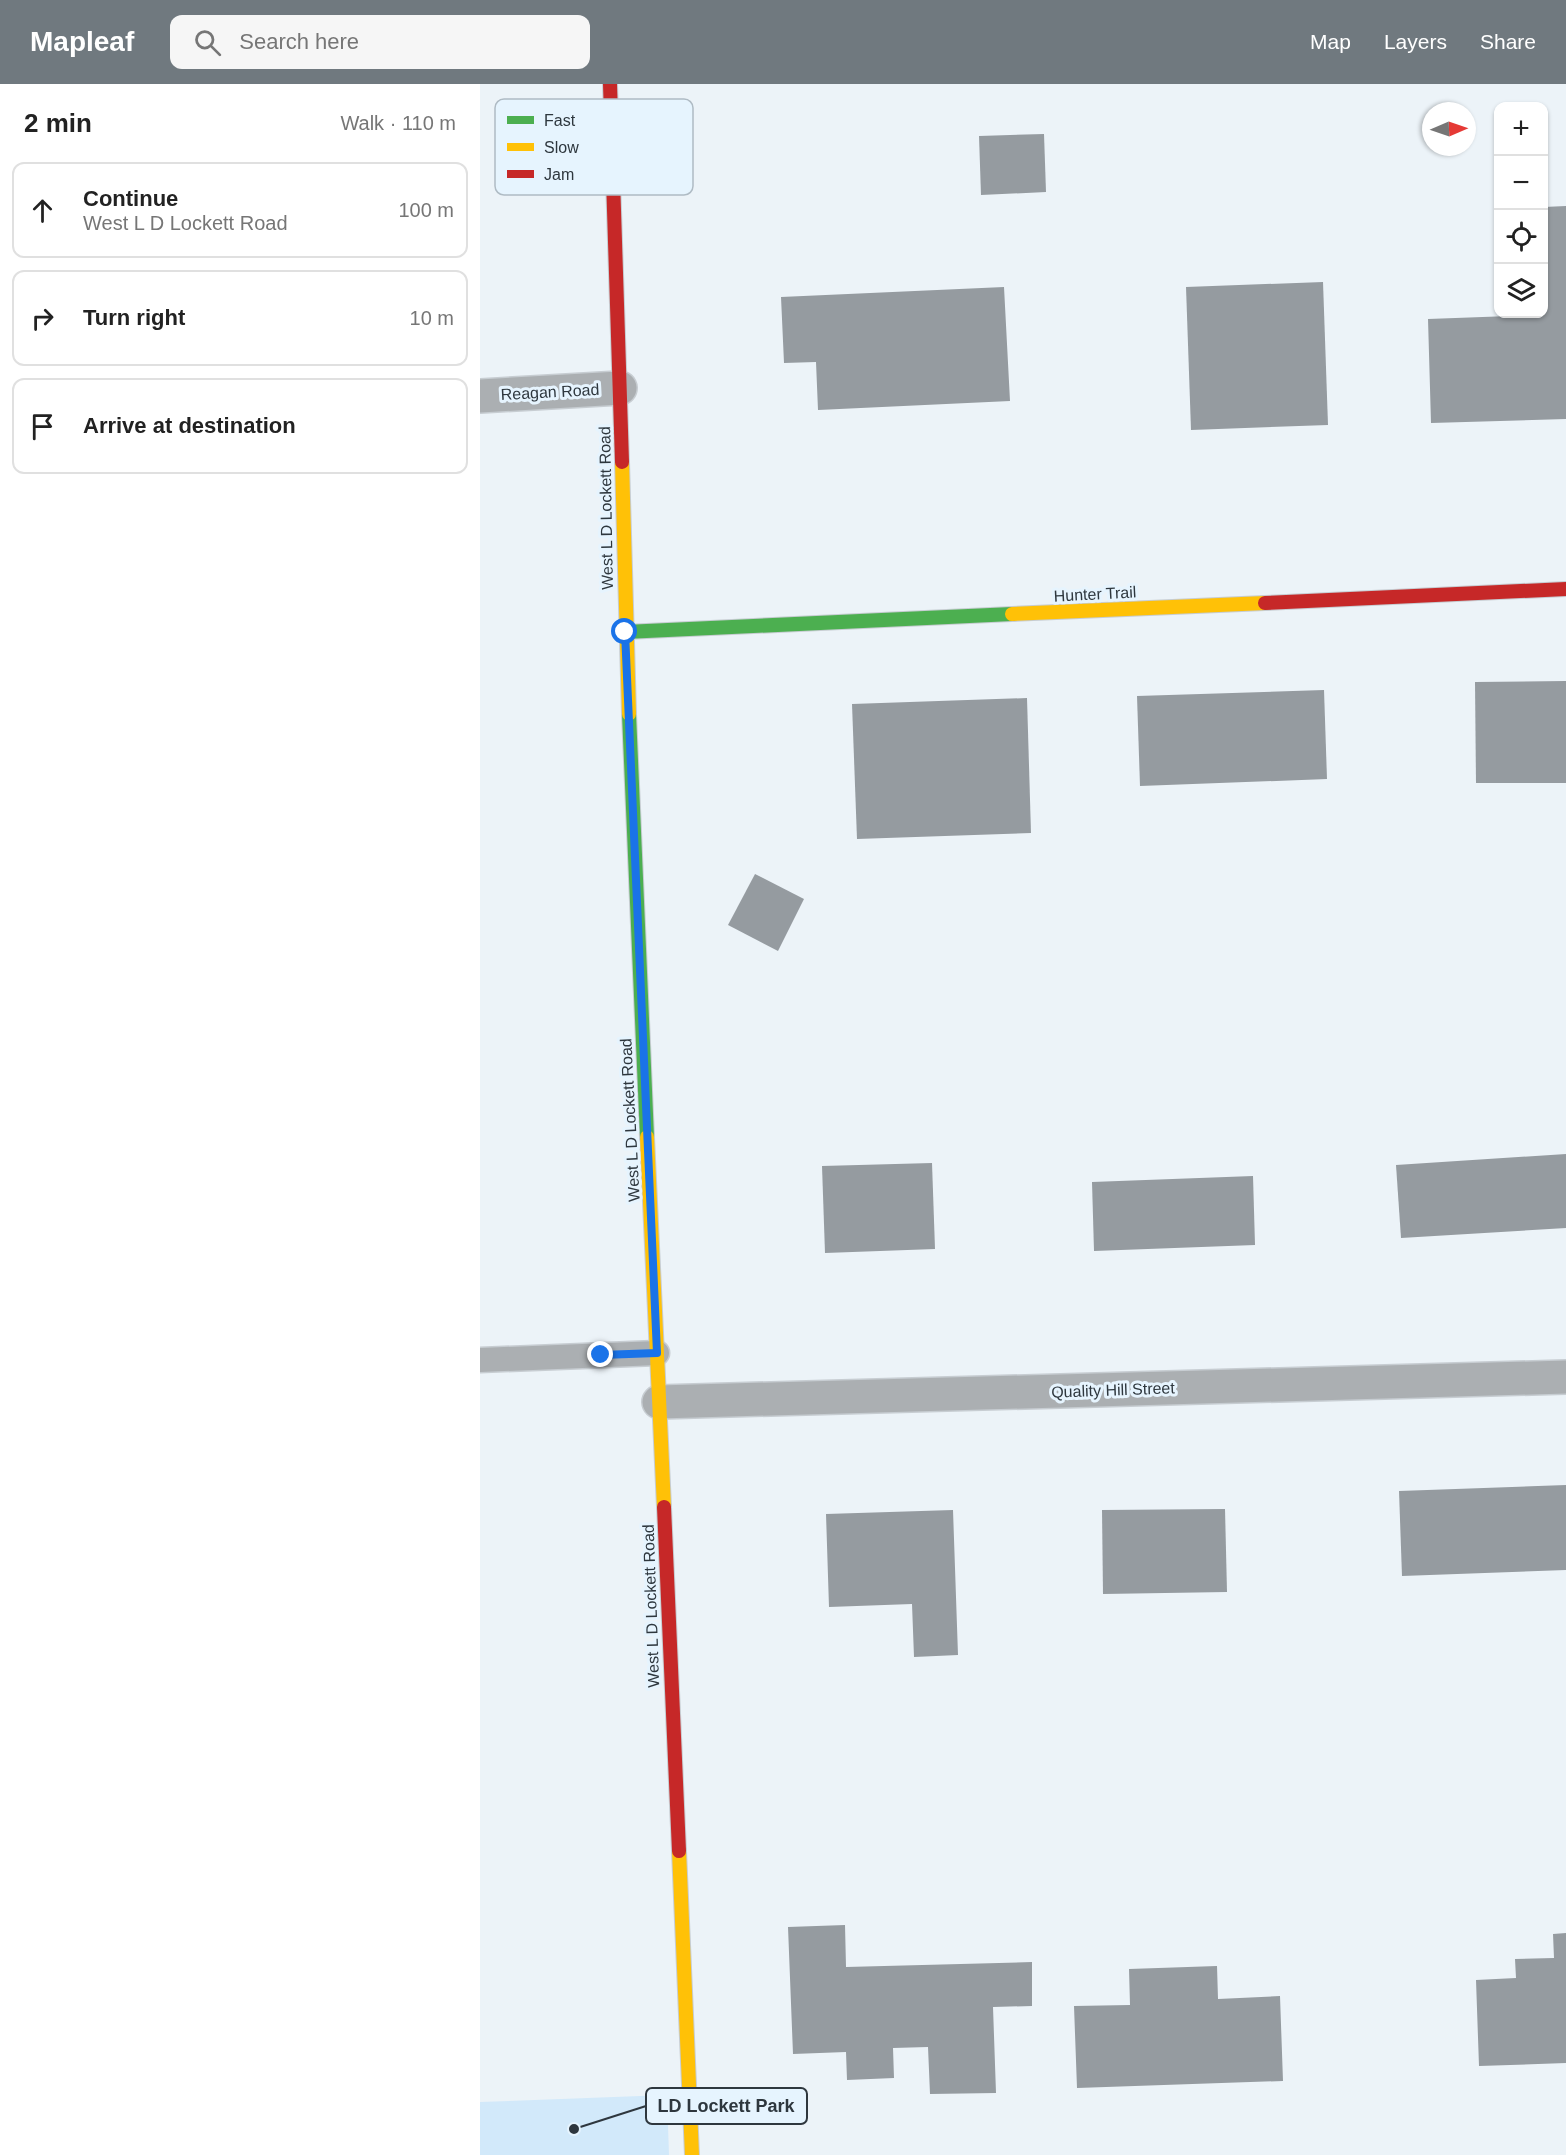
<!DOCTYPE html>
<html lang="en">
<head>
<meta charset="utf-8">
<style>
  body { margin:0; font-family:Arial,sans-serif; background:#f6f6f6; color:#222 }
  .controls { position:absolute; right:18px; top:18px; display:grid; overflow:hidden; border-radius:12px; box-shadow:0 2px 4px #0004 }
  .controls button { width:54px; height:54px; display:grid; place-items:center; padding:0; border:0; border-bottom:2px solid #e0e0e0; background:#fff; color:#222; font:30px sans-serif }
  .compass { position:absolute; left:942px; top:18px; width:54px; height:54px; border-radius:50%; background:#fff; box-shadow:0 2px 4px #0004; rotate:88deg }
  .stop { position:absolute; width:18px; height:18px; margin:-14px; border:4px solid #1a73e8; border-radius:50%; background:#fff }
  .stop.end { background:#1a73e8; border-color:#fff; box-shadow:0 2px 6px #0008 }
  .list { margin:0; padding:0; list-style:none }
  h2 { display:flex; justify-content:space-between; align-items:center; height:78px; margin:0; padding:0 24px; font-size:26px }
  h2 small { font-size:20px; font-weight:400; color:#767676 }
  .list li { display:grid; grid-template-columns:39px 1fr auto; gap:18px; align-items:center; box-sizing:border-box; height:96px; margin:0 12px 12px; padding:0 12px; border:2px solid #e0e0e0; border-radius:12px }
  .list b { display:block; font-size:22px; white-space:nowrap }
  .list p { margin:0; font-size:20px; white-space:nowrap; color:#767676 }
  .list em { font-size:20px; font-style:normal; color:#767676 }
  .icon { flex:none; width:33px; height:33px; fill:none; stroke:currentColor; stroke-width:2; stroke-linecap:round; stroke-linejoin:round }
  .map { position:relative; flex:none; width:1086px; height:2071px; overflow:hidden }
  header { display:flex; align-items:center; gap:36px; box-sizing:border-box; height:84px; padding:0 30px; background:#70797f; color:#fff }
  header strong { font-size:28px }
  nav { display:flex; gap:33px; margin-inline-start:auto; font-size:21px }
  .search { width:420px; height:54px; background:#f6f6f6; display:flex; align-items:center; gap:15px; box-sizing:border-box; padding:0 21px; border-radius:12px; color:#767676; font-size:22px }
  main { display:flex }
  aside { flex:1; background:#fff }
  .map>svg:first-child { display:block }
  .green { fill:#d2e9fa }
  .building { fill:#959ba0 }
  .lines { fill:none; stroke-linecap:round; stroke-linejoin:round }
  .lane-casing { stroke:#c7cdd2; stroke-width:27 }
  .street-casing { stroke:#c7cdd2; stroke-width:36 }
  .fast-casing { stroke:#c7cdd2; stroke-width:16 }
  .slow-casing { stroke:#c7cdd2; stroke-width:16 }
  .jam-casing { stroke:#c7cdd2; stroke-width:16 }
  .lane { stroke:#abafb2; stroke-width:24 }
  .street { stroke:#abafb2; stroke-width:33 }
  .fast { stroke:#4caf50; stroke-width:14 }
  .slow { stroke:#ffc107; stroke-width:14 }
  .jam { stroke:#c62828; stroke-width:14 }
  .route { stroke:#1a73e8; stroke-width:8 }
  .labels { text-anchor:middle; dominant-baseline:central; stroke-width:6; stroke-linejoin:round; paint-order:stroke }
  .street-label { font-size:16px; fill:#2e373e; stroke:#e6f4fe }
  .key { fill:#e6f4fe; stroke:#afbbc4; stroke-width:1.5 }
  .key-label { font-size:16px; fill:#2e373e }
  .leader { fill:none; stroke:#2e373e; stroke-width:2 }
  .callout-dot { fill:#2e373e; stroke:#e6f4fe; stroke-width:2 }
  .callout { fill:#e6f4fe; stroke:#2e373e; stroke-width:2 }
  .callout-label { font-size:18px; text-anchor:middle; font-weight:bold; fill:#2e373e }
</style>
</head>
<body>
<header>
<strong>Mapleaf</strong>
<div class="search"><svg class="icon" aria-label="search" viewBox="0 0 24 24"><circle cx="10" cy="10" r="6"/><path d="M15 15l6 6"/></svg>Search here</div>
<nav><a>Map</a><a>Layers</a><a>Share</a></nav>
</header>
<main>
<aside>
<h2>2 min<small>Walk · 110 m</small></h2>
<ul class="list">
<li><svg class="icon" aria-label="ahead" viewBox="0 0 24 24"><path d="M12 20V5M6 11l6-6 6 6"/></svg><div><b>Continue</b><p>West L D Lockett Road</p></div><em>100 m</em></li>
<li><svg class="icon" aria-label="right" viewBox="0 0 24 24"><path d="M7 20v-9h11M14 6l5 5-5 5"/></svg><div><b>Turn right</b></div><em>10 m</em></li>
<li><svg class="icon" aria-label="arrive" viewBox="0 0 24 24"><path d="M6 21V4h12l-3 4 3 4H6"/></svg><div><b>Arrive at destination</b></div></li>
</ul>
</aside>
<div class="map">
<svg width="1086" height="2071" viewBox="0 0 1086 2071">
  <rect width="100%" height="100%" fill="#ecf3f8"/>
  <!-- green -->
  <polygon class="green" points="187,2011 189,2071 0,2071 0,2018"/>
  <!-- building -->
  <g class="building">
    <polygon points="564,50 566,108 501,111 499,52"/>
    <polygon points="1086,122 1086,335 951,339 948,235 1030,232 1030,230 1064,230 1064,123"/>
    <polygon points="843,198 848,341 711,346 706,203"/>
    <polygon points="524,203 530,317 338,326 336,278 304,279 301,213"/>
    <polygon points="1086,597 1086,699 996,699 995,598"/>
    <polygon points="844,606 847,695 660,702 657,612"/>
    <polygon points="547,614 551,749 377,755 372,620"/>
    <polygon points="275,790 324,815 298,867 248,841"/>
    <polygon points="1086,1070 1086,1144 921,1154 916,1081"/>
    <polygon points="452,1079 455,1165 345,1169 342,1082"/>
    <polygon points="773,1092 775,1161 614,1167 612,1098"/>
    <polygon points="1086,1401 1086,1486 922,1492 919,1407"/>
    <polygon points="745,1425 747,1508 623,1510 622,1426"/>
    <polygon points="473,1426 478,1571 434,1573 432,1520 349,1523 346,1430"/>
    <polygon points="365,1841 366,1883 552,1878 552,1922 513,1923 516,2009 450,2010 448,1963 413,1964 414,1994 367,1996 366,1968 313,1970 308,1843"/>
    <polygon points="1086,1849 1086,1979 999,1982 996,1896 1036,1894 1035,1875 1074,1874 1073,1850"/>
    <polygon points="737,1882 738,1915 800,1912 803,1997 597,2004 594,1922 650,1921 649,1885"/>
  </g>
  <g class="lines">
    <!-- lane casing -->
    <g class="lane-casing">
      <polyline id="lane" points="0,1276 177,1269"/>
    </g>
    <!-- street casing -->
    <g class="street-casing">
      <g id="street">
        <polyline points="0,312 140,304"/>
        <polyline points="179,1318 1086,1293"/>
      </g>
    </g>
    <!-- fast casing -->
    <g class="fast-casing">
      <g id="fast">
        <polyline points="145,548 532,530"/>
        <polyline points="149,630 167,1053"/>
      </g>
    </g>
    <!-- slow casing -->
    <g class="slow-casing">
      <g id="slow">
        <polyline points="142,378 149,630"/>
        <polyline points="532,530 785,519"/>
        <polyline points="167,1053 184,1423"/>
        <polyline points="199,1767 212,2071"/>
      </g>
    </g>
    <!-- jam casing -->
    <g class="jam-casing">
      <g id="jam">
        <polyline points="130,0 142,378"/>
        <polyline points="785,519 1086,505"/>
        <polyline points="184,1423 199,1767"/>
      </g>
    </g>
    <!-- lane -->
    <use href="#lane" class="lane"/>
    <!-- street -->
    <use href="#street" class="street"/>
    <!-- fast -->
    <use href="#fast" class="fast"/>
    <!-- slow -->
    <use href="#slow" class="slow"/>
    <!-- jam -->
    <use href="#jam" class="jam"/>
  </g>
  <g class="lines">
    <!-- route -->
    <polyline class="route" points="121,1271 177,1269 145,548"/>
  </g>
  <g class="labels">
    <!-- street labels -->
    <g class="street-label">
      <text transform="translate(70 308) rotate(-3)">Reagan Road</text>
      <text transform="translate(126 424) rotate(-91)">West L D Lockett Road</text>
      <text transform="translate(615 510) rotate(-3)">Hunter Trail</text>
      <text transform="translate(150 1036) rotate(-93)">West L D Lockett Road</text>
      <text transform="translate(633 1306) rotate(-2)">Quality Hill Street</text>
      <text transform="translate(171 1522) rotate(-92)">West L D Lockett Road</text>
    </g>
  </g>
  <!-- legend -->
  <rect x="15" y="15" width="198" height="96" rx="9" class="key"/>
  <rect x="27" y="32" width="27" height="8" fill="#4caf50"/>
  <rect x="27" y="59" width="27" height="8" fill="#ffc107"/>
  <rect x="27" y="86" width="27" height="8" fill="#c62828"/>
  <g class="key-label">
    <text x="64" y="42">Fast</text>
    <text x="64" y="69">Slow</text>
    <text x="64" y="96">Jam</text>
  </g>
  <!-- callouts -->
  <path class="leader" d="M94 2045L166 2022"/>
  <circle class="callout-dot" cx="94" cy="2045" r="6"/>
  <rect class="callout" x="166" y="2004" width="161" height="36" rx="6"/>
  <g class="callout-label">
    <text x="246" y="2028">LD Lockett Park</text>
  </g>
</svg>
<div class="controls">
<button>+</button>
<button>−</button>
<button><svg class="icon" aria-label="locate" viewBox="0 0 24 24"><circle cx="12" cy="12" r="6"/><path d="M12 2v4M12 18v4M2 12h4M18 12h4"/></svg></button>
<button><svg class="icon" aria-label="layers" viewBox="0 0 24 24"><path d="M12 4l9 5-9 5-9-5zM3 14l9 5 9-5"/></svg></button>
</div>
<svg class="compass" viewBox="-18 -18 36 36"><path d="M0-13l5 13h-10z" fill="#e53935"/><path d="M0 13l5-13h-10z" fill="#767676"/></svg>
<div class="stop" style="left:145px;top:548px"></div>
<div class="stop end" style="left:121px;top:1271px"></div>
</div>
</main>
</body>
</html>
